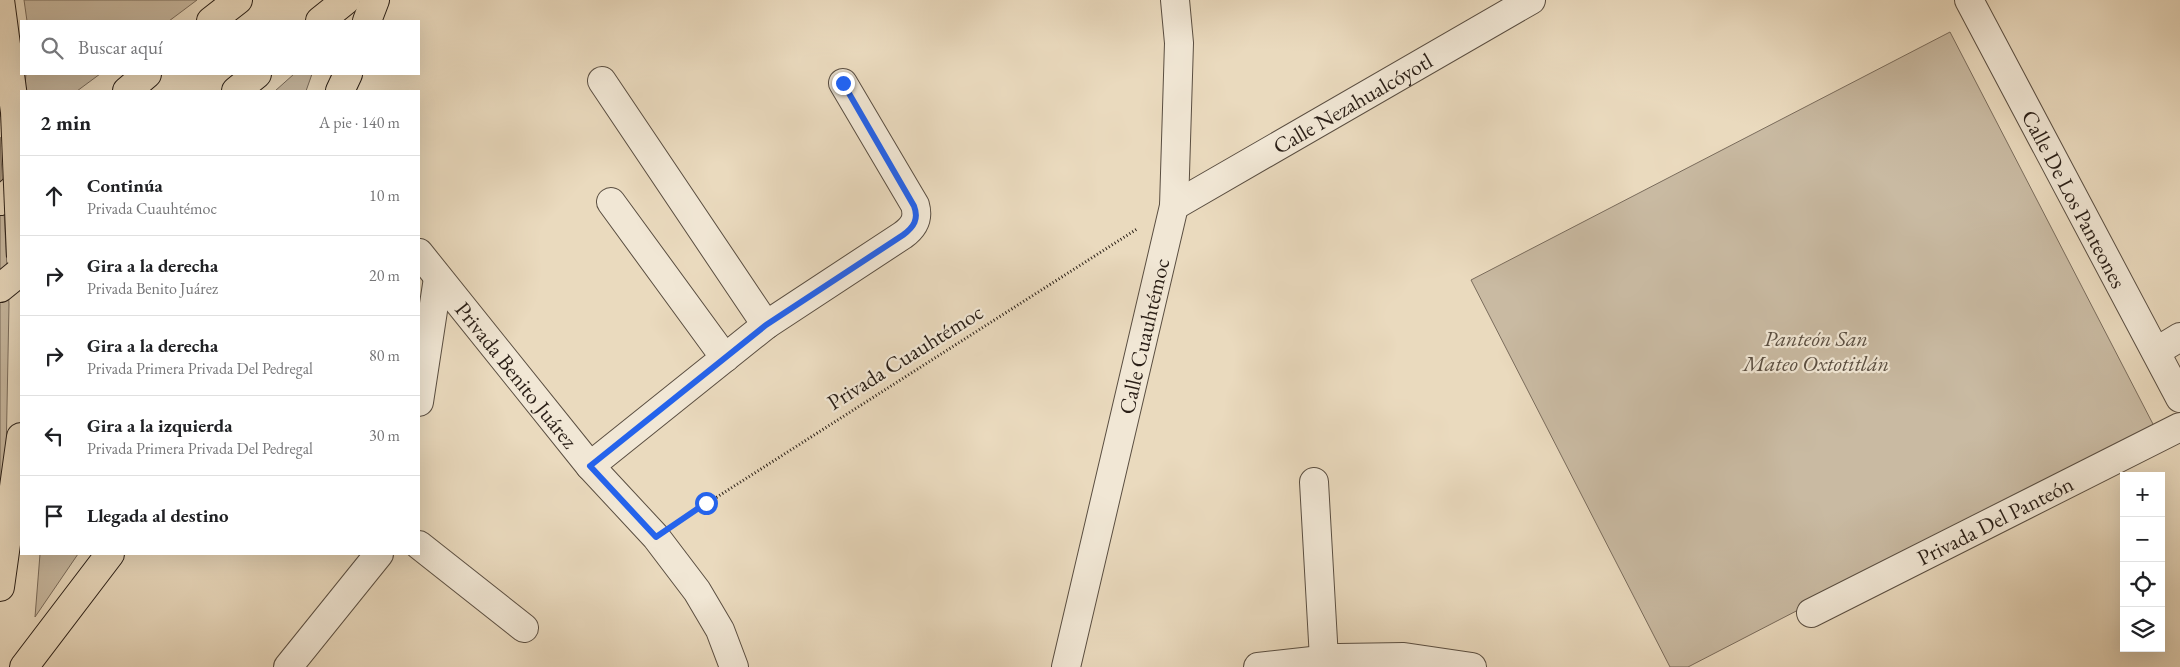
<!DOCTYPE html>
<html lang="es">
<head>
<meta charset="utf-8">
<style>
  body { margin:0; font-family:"EB Garamond",serif; background:#f6f6f6; color:#202124 }
  .controls { position:absolute; right:15px; bottom:15px; display:grid; overflow:hidden; border-radius:0px; box-shadow:0 5px 20px #0002 }
  .controls button { width:45px; height:45px; display:grid; place-items:center; padding:0; border:0; border-bottom:1px solid #e0e0e0; background:#fff; color:#202124; font:25px sans-serif }
  .stop { position:absolute; width:15px; height:15px; margin:-11px; border:4px solid #2563eb; border-radius:50%; background:#fff }
  .stop.end { background:#2563eb; border-color:#fff; box-shadow:0 1px 5px #0008 }
  .list { margin:0; padding:0; list-style:none }
  h2 { display:flex; justify-content:space-between; align-items:center; height:65px; margin:0; padding:0 20px; font-size:21px }
  h2 small { font-size:16px; font-weight:400; color:#757577 }
  .list li { display:grid; grid-template-columns:32px 1fr auto; gap:15px; align-items:center; box-sizing:border-box; height:80px; padding:0 20px; border-top:1px solid #e0e0e0 }
  .list b { display:block; font-size:19px; white-space:nowrap }
  .list p { margin:0; font-size:16px; white-space:nowrap; color:#757577 }
  .list em { font-size:16px; font-style:normal; color:#757577 }
  .icon { flex:none; width:28px; height:28px; fill:none; stroke:currentColor; stroke-width:2; stroke-linecap:round; stroke-linejoin:round }
  .map { position:relative; flex:none; width:2180px; height:667px; overflow:hidden }
  .search { position:absolute; background:#fff; box-shadow:0 5px 20px #0002; left:20px; top:20px; width:400px; height:55px; display:flex; align-items:center; gap:12px; box-sizing:border-box; padding:0 18px; border-radius:0px; color:#757577; font-size:19px }
  .panel { position:absolute; background:#fff; box-shadow:0 5px 20px #0002; left:20px; top:90px; width:400px; height:465px; border-radius:0px }
  .map>svg:first-child { display:block }
  .green { fill:#c9baa2; stroke:#7a6c5c }
  .lines { fill:none; stroke-linecap:round; stroke-linejoin:round }
  .minor-casing { stroke:#5a4e41; stroke-width:30 }
  .major-casing { stroke:#2a1f17; stroke-width:30 }
  .highway-casing { stroke:#2a1f17; stroke-width:30 }
  .path { stroke:#2a1f17; stroke-width:3; stroke-dasharray:1 2.5; stroke-linecap:butt }
  .minor { stroke:#f1e7d5; stroke-width:28 }
  .major { stroke:#eadabe; stroke-width:28 }
  .highway { stroke:#eadabe; stroke-width:28 }
  .highway-bridge-casing { stroke:#2a1f17; stroke-width:30; stroke-linecap:butt }
  .highway-bridge { stroke:#eadabe; stroke-width:28 }
  .route { stroke:#2563eb; stroke-width:6 }
  .labels { text-anchor:middle; dominant-baseline:central; stroke-width:4.5; stroke-linejoin:round; paint-order:stroke }
  .street-label { font-size:22px; fill:#2a1f17; stroke:#f1e7d5 }
  .park-label { font-size:22px; font-style:italic; fill:#5a4e41; stroke:#f1e7d5 }
</style>
</head>
<body>
<div class="map">
<svg width="2180" height="667" viewBox="0 0 2180 667">
  <rect width="100%" height="100%" fill="#eadabe"/>
  <filter id="stains"><feTurbulence type="fractalNoise" baseFrequency=".004" numOctaves="4"/><feColorMatrix values="0 0 0 0 .2 0 0 0 0 .09 0 0 0 0 .02 0 0 0 .5 -.17"/></filter>
  <radialGradient id="worn" r=".72"><stop offset=".6" stop-color="#630" stop-opacity="0"/><stop offset="1" stop-color="#630" stop-opacity=".3"/></radialGradient>
  <!-- green -->
  <g class="green">
    <polygon points="24,0 197,0 169,21 27,21"/>
    <polygon points="1950,32 2154,426 1688,667 1670,667 1471,280"/>
    <polygon points="26,74 100,74 77,91 27,91 25,85"/>
    <polygon points="294,74 312,74 306,91 275,91"/>
    <polygon points="0,137 9,304 6,458 0,494"/>
    <polygon points="40,554 78,554 35,617"/>
  </g>
  <g class="lines">
    <!-- minor casing -->
    <g class="minor-casing">
      <g id="minor">
        <path id="s1" d="M1969,0L2180,398"/>
        <polyline points="602,81 766,325"/>
        <polyline points="611,202 725,358"/>
        <path id="s2" d="M1174,206L1531,0"/>
        <path id="s3" d="M419,253L590,466L656,537L697,591L720,630L734,667"/>
        <polyline points="2157,351 2180,337"/>
        <polyline points="419,402 438,278"/>
        <path d="M590,466L766,325L903,235C914,227 919,219 915,205L843,83"/>
        <polyline points="1314,482 1324,659"/>
        <polyline points="419,545 524,628"/>
        <path id="s4" d="M1811,613L2180,427"/>
        <polyline points="288,667 379,554"/>
        <path id="s5" d="M1066,667L1174,206L1179,43L1175,0"/>
        <polyline points="1258,667 1339,658 1404,657 1472,667"/>
      </g>
    </g>
    <!-- major casing -->
    <g class="major-casing">
      <g id="major">
        <polyline points="211,21 238,0"/>
        <polyline points="320,21 346,0"/>
        <polyline points="127,91 147,74"/>
        <polyline points="236,91 257,74"/>
        <polyline points="0,201 21,183"/>
        <polyline points="0,288 21,271"/>
      </g>
    </g>
    <!-- highway casing -->
    <g class="highway-casing">
      <g id="highway">
        <polyline points="0,0 15,112"/>
        <polyline points="367,21 375,0"/>
        <polyline points="340,91 348,74"/>
        <polyline points="0,587 21,437"/>
        <polyline points="24,667 110,554"/>
      </g>
    </g>
    <!-- path -->
    <polyline class="path" points="681,520 1137,229"/>
    <!-- minor -->
    <use href="#minor" class="minor"/>
    <!-- major -->
    <use href="#major" class="major"/>
    <!-- highway -->
    <use href="#highway" class="highway"/>
    <!-- highway-bridge casing -->
    <g class="highway-bridge-casing">
      <polyline id="highway-bridge" points="15,112 21,257"/>
    </g>
    <!-- highway-bridge -->
    <use href="#highway-bridge" class="highway-bridge"/>
  </g>
  <g class="lines">
    <!-- route -->
    <path class="route" d="M706,503L656,537L590,466L766,325L903,235C914,227 919,219 914,206L843,83"/>
  </g>
  <g class="labels">
    <!-- street labels -->
    <g class="street-label">
      <text stroke="none"><textPath href="#s2" startOffset="206">Calle Nezahualcóyotl</textPath></text>
      <text stroke="none"><textPath href="#s1" startOffset="225">Calle De Los Panteones</textPath></text>
      <text stroke="none"><textPath href="#s5" startOffset="340">Calle Cuauhtémoc</textPath></text>
      <text transform="translate(905 357) rotate(-32)">Privada Cuauhtémoc</text>
      <text stroke="none"><textPath href="#s3" startOffset="156">Privada Benito Juárez</textPath></text>
      <text stroke="none"><textPath href="#s4" startOffset="206">Privada Del Panteón</textPath></text>
    </g>
    <!-- park labels -->
    <g class="park-label">
      <text x="1816" y="338">Panteón San<tspan x="1816" dy="25">Mateo Oxtotitlán</tspan></text>
    </g>
  </g>
  <rect width="100%" height="100%" filter="url(#stains)"/>
  <rect width="100%" height="100%" fill="url(#worn)"/>
</svg>
<div class="controls">
<button>+</button>
<button>−</button>
<button><svg class="icon" aria-label="locate" viewBox="0 0 24 24"><circle cx="12" cy="12" r="6"/><path d="M12 2v4M12 18v4M2 12h4M18 12h4"/></svg></button>
<button><svg class="icon" aria-label="layers" viewBox="0 0 24 24"><path d="M12 4l9 5-9 5-9-5zM3 14l9 5 9-5"/></svg></button>
</div>
<div class="stop" style="left:706px;top:503px"></div>
<div class="stop end" style="left:843px;top:83px"></div>
<div class="search"><svg class="icon" aria-label="search" viewBox="0 0 24 24"><circle cx="10" cy="10" r="6"/><path d="M15 15l6 6"/></svg>Buscar aquí</div>
<section class="panel">
<h2>2 min<small>A pie · 140 m</small></h2>
<ul class="list">
<li><svg class="icon" aria-label="ahead" viewBox="0 0 24 24"><path d="M12 20V5M6 11l6-6 6 6"/></svg><div><b>Continúa</b><p>Privada Cuauhtémoc</p></div><em>10 m</em></li>
<li><svg class="icon" aria-label="right" viewBox="0 0 24 24"><path d="M7 20v-9h11M14 6l5 5-5 5"/></svg><div><b>Gira a la derecha</b><p>Privada Benito Juárez</p></div><em>20 m</em></li>
<li><svg class="icon" aria-label="right" viewBox="0 0 24 24"><path d="M7 20v-9h11M14 6l5 5-5 5"/></svg><div><b>Gira a la derecha</b><p>Privada Primera Privada Del Pedregal</p></div><em>80 m</em></li>
<li><svg class="icon" aria-label="left" viewBox="0 0 24 24"><path d="M17 20v-9H6M10 6l-5 5 5 5"/></svg><div><b>Gira a la izquierda</b><p>Privada Primera Privada Del Pedregal</p></div><em>30 m</em></li>
<li><svg class="icon" aria-label="arrive" viewBox="0 0 24 24"><path d="M6 21V4h12l-3 4 3 4H6"/></svg><div><b>Llegada al destino</b></div></li>
</ul>
</section>
</div>
</body>
</html>
